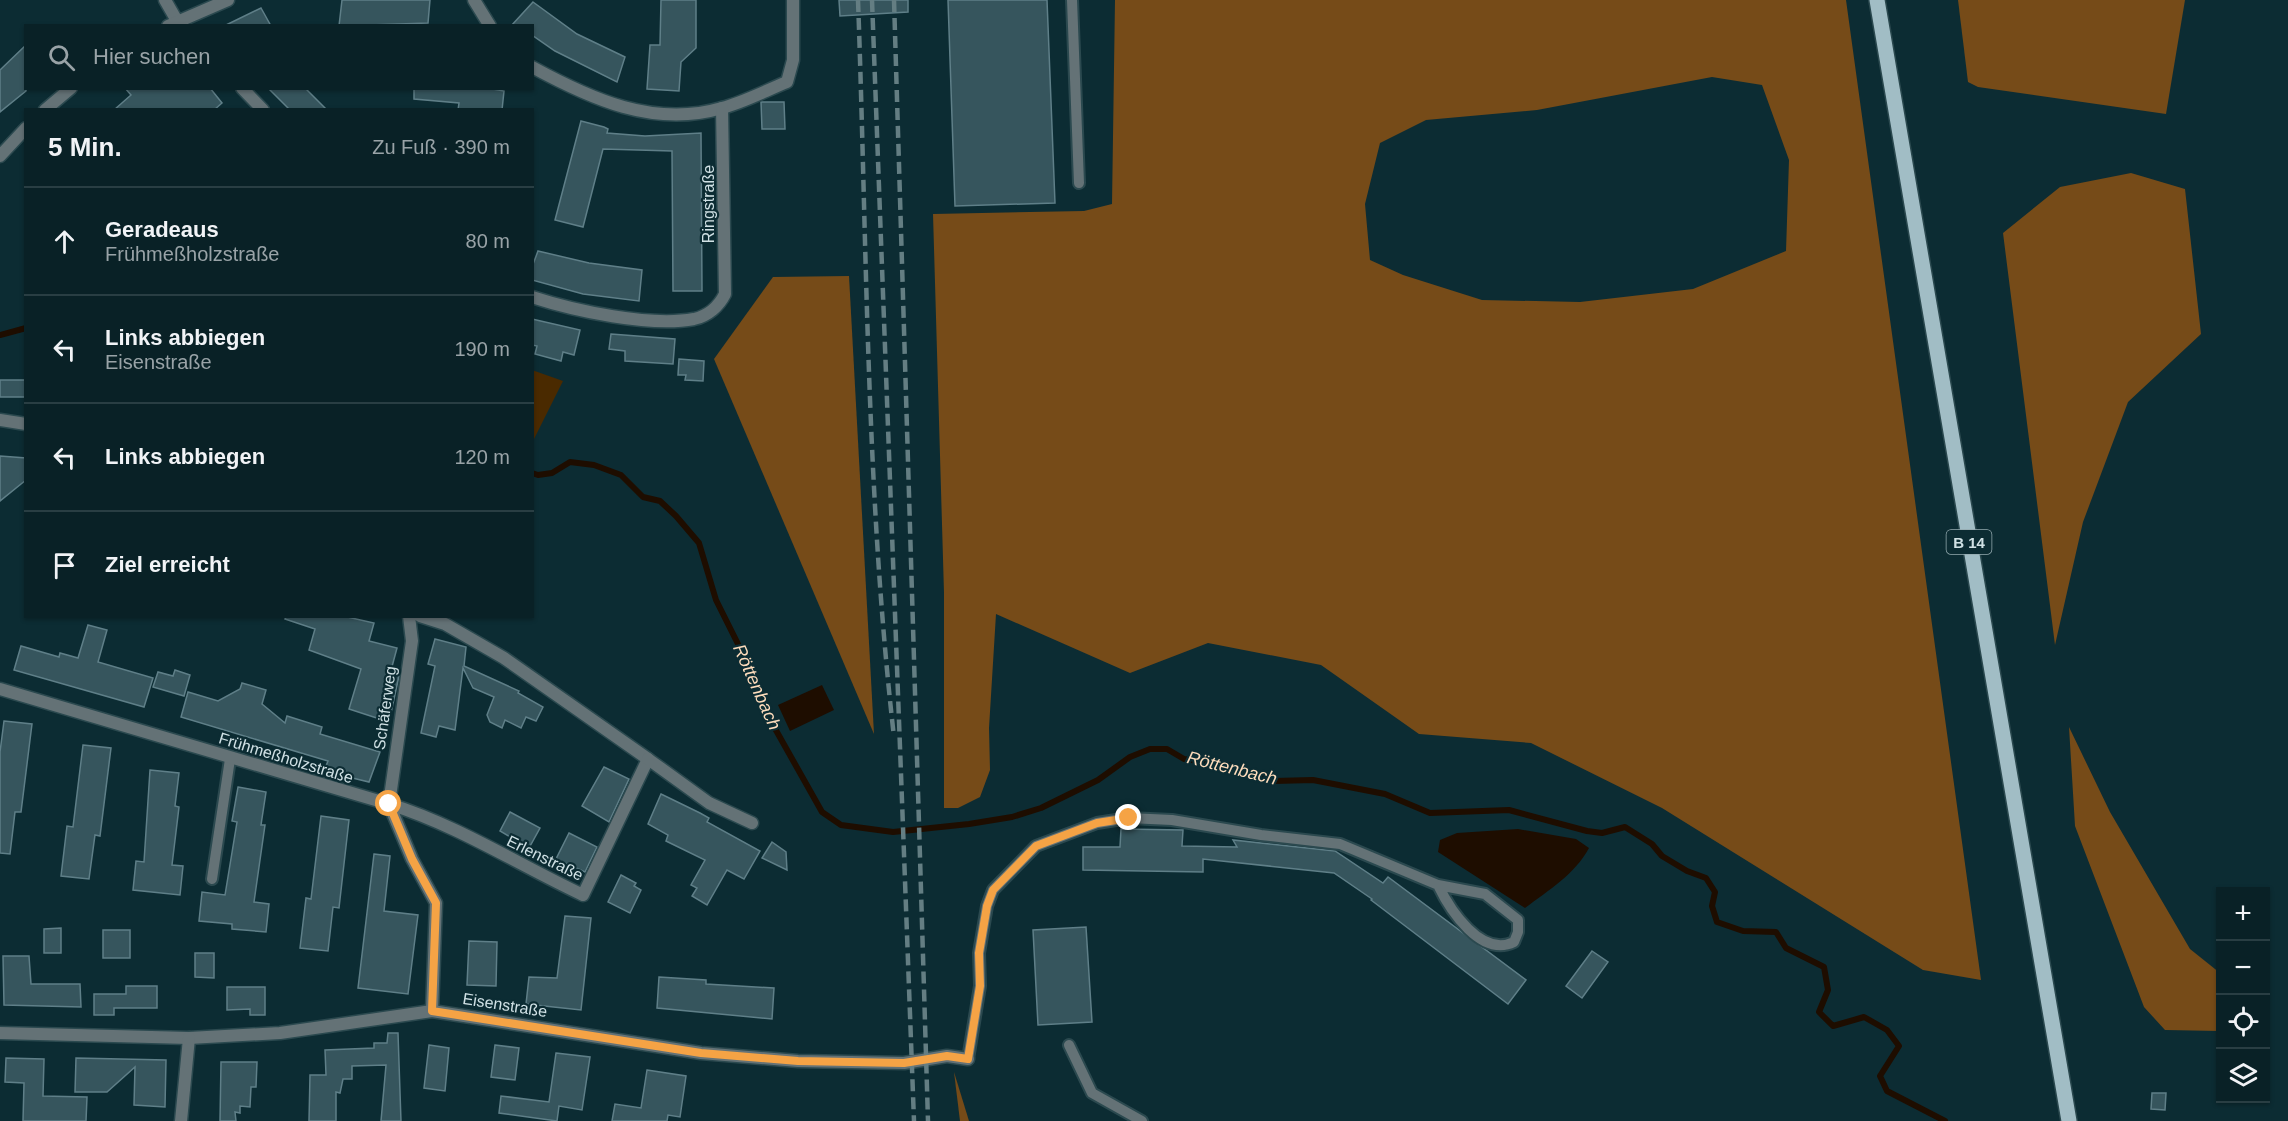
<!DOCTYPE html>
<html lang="de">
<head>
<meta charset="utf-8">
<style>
  body { margin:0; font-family:Helvetica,sans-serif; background:#172e32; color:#f1f3f6 }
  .controls { position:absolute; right:18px; bottom:18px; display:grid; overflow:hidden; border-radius:0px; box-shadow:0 2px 4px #0004 }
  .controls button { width:54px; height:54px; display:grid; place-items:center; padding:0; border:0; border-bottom:2px solid #293e43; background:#092126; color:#f1f3f6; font:30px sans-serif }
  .stop { position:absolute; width:18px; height:18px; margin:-14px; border:4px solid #f5a345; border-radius:50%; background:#fff }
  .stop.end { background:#f5a345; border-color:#fff; box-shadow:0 2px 6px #0008 }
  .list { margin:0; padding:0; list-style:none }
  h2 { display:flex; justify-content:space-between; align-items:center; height:78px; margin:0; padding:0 24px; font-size:26px }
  h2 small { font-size:20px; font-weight:400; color:#99a3a7 }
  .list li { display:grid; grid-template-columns:39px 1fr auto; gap:18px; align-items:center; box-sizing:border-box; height:108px; padding:0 24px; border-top:2px solid #293e43 }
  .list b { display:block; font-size:22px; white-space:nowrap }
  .list p { margin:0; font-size:20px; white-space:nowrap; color:#99a3a7 }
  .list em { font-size:20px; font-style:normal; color:#99a3a7 }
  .icon { flex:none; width:33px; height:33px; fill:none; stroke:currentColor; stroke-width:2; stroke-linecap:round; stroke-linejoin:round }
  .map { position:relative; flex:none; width:2288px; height:1121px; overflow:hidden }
  .search { position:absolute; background:#092126; box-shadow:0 2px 4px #0004; left:24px; top:24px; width:510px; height:66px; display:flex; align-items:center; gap:15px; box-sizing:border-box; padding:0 21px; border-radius:0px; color:#99a3a7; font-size:22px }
  .panel { position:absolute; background:#092126; box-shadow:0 2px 4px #0004; left:24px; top:108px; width:510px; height:510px; border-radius:0px }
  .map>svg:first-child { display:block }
  .green { fill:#4a2a00 }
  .forest { fill:#764b18; fill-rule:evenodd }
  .water { fill:#1e0d00 }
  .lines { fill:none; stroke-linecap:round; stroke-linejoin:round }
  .stream { stroke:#1e0d00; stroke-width:6 }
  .building { fill:#36555d; stroke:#5f7f88; stroke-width:1.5 }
  .lane-casing { stroke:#2b494f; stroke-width:14 }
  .street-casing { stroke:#2b494f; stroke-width:15 }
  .primary-casing { stroke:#2b494f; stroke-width:18 }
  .lane { stroke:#647276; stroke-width:10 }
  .street { stroke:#647276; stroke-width:12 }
  .primary { stroke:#a1bdc5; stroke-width:15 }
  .rail { stroke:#647e83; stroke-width:4.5; stroke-dasharray:12 6; stroke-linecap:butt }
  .route { stroke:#f5a345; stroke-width:8 }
  .labels { text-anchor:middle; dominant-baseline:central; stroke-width:4.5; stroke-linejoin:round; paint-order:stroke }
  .shield { fill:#0c2c33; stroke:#95abb0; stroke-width:1.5 }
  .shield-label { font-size:15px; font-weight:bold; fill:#d0e1e5 }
  .street-label { font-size:16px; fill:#d0e1e5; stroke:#0c2c33 }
  .water-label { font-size:18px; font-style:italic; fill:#fddcbc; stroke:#0c2c33 }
</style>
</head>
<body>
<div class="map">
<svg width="2288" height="1121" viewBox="0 0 2288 1121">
  <rect width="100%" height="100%" fill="#0c2c33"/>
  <!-- green -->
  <polygon class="green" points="532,370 563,381 533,441 532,441"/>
  <!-- forest -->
  <g class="forest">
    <path d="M1115,0H1846L1981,980L1923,970L1662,808L1531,743L1419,734L1321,665L1208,643L1130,673L996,614L989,728L990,770L980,797L958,808H944V593L933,214L1084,211L1112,204ZM1712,77L1762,85L1789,160L1786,251L1693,289L1580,302L1482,300L1403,275L1370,260L1365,204L1380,143L1426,120L1537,110Z"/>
    <polygon points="1958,0 2185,0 2166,114 1978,87 1968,82"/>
    <polygon points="2131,173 2185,189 2201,334 2128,402 2083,522 2055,645 2003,233 2060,187"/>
    <polygon points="849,276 874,734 714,359 773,277"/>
    <polygon points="2069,727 2110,812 2190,949 2220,973 2220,1031 2165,1030 2144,1007 2075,826"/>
    <polygon points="954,1072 969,1121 960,1121"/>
  </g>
  <!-- water -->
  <g class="water">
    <polygon points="822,685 834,710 790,731 778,705"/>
    <path d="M1518,829L1576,839L1589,848C1575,874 1549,890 1525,908L1438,852L1440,840L1457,833Z"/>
  </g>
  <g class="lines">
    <!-- stream -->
    <g class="stream">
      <polyline points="0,335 26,328"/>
      <polyline points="532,473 538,475 552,473 570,462 594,465 621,475 643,497 660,501 676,516 699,543 716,600 750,668 764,709 822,812 841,825 893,832 969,824 1012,817 1041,808 1098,780 1130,757 1150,749 1167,749 1184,759 1229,765 1274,781 1313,780 1385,794 1430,813 1509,810 1587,831 1602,833 1625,827 1652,844 1662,856 1687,871 1706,878 1715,892 1712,906 1717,922 1743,931 1776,932 1786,948 1824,967 1828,990 1819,1012 1833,1026 1864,1017 1887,1030 1899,1046 1880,1076 1887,1091 1945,1121"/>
    </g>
  </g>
  <!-- building -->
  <g class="building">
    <polygon points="342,0 430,0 428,23 339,26"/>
    <polygon points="661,0 696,0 696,48 681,62 679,91 647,89 650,45 660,45"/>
    <polygon points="839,0 908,0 908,12 840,16"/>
    <polygon points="948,0 1047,0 1055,203 955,206"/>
    <polygon points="533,2 577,34 625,57 617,82 555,51 532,35 532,26 511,26"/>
    <polygon points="261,8 271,26 224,26"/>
    <polygon points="26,45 26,91 0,112 0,70"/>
    <polygon points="125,88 210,88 222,103 214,110 114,110 131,95"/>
    <polygon points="268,88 305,88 327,110 290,110"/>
    <polygon points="414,88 487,88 504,91 502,110 458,110 459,103 414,99"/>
    <polygon points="761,102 784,102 785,129 762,129"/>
    <polygon points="581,121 604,127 608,129 607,133 645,136 701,133 702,291 673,291 672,151 603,149 583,227 555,220"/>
    <polygon points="538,251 589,263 642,270 639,301 583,294 532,280 532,267"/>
    <polygon points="532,319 580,330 574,355 563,352 561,361 535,354 537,346 532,345"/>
    <polygon points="611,334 675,339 673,364 625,361 625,351 609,349"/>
    <polygon points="679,359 704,361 703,381 685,380 686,375 678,375"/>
    <rect x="0" y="380" width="26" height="17"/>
    <polygon points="0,456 26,458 26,480 0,501"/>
    <polygon points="286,616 343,616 374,623 369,641 397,648 390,674 399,676 389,722 349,709 361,669 309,650 315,629 285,619"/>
    <polygon points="88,625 107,630 98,662 153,678 144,707 14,670 21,646 59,657 60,653 78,658"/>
    <polygon points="435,639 466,647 464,666 519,691 518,693 543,707 536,721 526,717 521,728 505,720 502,728 490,722 487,715 494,697 473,688 463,668 455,730 439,726 436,737 421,733 435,666 428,664"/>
    <polygon points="175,670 190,675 184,696 153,687 158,672 173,676"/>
    <polygon points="242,683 266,690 262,704 285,723 287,716 322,727 320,734 380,752 369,782 324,771 328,761 181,717 188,692 218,701 240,689"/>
    <polygon points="4,721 32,724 21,812 15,812 10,854 0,853 0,752"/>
    <polygon points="83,745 111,748 100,836 95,835 89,879 61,876 67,826 73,827"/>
    <polygon points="604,767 629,779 609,822 582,806"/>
    <polygon points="150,770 179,773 175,806 179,807 172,865 183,866 180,895 133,890 136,861 144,862"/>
    <polygon points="238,787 266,792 261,825 265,825 254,902 269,904 266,932 232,929 232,924 199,921 202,892 225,895 237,822 232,821"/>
    <polygon points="661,794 700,813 709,818 707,822 760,851 744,879 727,870 707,905 692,896 697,888 691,885 705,860 666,841 668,835 648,824"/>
    <polygon points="510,812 540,828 529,848 500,831"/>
    <polygon points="321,816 349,820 339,908 333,907 328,951 300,948 306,898 311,899"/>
    <polygon points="1121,829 1183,830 1182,846 1237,847 1233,840 1335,851 1383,883 1388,877 1526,980 1508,1004 1371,900 1372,899 1334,873 1203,859 1203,872 1083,870 1083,847 1120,847"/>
    <polygon points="569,833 597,847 585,872 556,859"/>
    <polygon points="772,842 786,852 787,870 762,858"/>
    <polygon points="374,854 390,856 384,911 418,915 408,994 358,988"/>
    <polygon points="621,875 636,883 634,886 641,890 630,913 608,902"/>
    <polygon points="565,916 591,918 581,1010 526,1004 529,977 557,978"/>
    <polygon points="1086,927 1092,1022 1038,1025 1033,930"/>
    <polygon points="61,928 61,953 44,953 44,929"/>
    <rect x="103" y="930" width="27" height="28"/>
    <polygon points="469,941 497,942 496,986 467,985"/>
    <polygon points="1592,951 1608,962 1582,998 1566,986"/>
    <polygon points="195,953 214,953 214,978 195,977"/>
    <polygon points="3,956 29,956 31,984 80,984 81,1007 4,1005"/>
    <polygon points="659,977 706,980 706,984 774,988 772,1019 657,1008"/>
    <polygon points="126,986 157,986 157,1008 114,1008 114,1015 94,1015 94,994 126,994"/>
    <polygon points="227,987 265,987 265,1015 250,1015 250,1009 227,1010"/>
    <polygon points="388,1033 398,1033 401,1121 381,1121 386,1065 352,1066 352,1079 343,1079 340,1093 336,1092 336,1121 309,1121 310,1075 326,1075 325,1050 374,1048 374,1043 387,1043"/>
    <polygon points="429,1045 449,1048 445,1091 424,1088"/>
    <polygon points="495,1045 519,1048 515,1080 491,1077"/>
    <polygon points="556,1053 590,1057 582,1110 559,1106 557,1121 499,1113 501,1096 549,1102"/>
    <polygon points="6,1058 44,1059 43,1096 87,1097 86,1121 23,1121 24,1083 5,1082"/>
    <polygon points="76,1058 166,1060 165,1107 134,1105 135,1067 107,1092 75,1092"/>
    <polygon points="221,1062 257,1062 256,1087 251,1087 250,1107 240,1106 240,1113 235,1112 236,1121 220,1121"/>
    <polygon points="647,1070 686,1076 680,1117 668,1115 667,1121 612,1121 615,1104 641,1108"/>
    <polygon points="2152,1093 2166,1093 2165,1110 2151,1109"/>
  </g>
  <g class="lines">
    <!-- lane casing -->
    <g class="lane-casing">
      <g id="lane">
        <polyline points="1072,0 1079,183"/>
        <polyline points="212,879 230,759"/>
        <polyline points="1069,1045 1092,1093 1142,1121"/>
        <path d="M968,1059L980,986L979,953L987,906L993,890L1036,846L1097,823L1129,818L1172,820L1261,835L1340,844L1438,885L1485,894L1518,920V932L1514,942C1481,958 1450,910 1438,885"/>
      </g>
    </g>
    <!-- street casing -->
    <g class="street-casing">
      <g id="street">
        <polyline points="165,0 180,26"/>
        <polyline points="474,0 490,26"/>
        <polyline points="168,26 228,0"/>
        <path d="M532,67C591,99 654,128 722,108C744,102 765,91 787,82L793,60V0"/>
        <polyline points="242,88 263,110"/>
        <polyline points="45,110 71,88"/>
        <polyline points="0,156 26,128"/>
        <path d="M532,297C575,311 650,327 694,319C708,316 719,306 725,294L722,108"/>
        <polyline points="0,420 26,424"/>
        <path d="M409,616L412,641L389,804C457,825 519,865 583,895L648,759L504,658L445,624L420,616"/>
        <polyline points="0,689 389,804 412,859 436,903 432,1011"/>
        <polyline points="648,759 709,803 752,823"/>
        <polyline points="0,1033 189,1038 280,1033 432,1011 701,1053 798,1061 904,1063 947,1056 968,1059"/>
        <polyline points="181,1121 189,1038"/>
      </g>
    </g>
    <!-- primary casing -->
    <g class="primary-casing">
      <polyline id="primary" points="1877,0 2069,1121"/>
    </g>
    <!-- lane -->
    <use href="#lane" class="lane"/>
    <!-- street -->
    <use href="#street" class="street"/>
    <!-- primary -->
    <use href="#primary" class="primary"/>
    <!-- rail -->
    <g class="rail">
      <path d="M858,0C867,245 866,493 894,737"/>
      <polyline points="872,0 914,1121"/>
      <polyline points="894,0 928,1121"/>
    </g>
  </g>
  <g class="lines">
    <!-- route -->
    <polyline class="route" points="389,804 412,859 436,903 432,1011 701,1053 798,1061 904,1063 947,1056 968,1059 980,986 979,953 987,906 993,890 1036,846 1097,823 1129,818"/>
  </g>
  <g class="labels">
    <!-- shield labels -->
    <rect class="shield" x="1946.5" y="530" width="45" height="24" rx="4.5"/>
    <g class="shield-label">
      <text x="1969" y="542">B 14</text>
    </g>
    <!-- street labels -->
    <g class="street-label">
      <text transform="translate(708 204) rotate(-90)">Ringstraße</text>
      <text transform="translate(385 708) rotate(-82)">Schäferweg</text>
      <text transform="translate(286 758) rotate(17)">Frühmeßholzstraße</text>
      <text transform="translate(545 858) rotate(26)">Erlenstraße</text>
      <text transform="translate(505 1005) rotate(9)">Eisenstraße</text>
    </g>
    <!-- water labels -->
    <g class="water-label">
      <text transform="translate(757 687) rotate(66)">Röttenbach</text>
      <text transform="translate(1232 768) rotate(14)">Röttenbach</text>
    </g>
  </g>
</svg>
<div class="controls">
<button>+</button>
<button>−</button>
<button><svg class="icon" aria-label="locate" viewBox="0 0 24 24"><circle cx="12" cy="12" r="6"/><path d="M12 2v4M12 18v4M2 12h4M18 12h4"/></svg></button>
<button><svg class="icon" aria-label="layers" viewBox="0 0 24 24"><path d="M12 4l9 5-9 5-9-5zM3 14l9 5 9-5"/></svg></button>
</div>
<div class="stop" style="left:389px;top:804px"></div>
<div class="stop end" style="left:1129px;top:818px"></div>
<div class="search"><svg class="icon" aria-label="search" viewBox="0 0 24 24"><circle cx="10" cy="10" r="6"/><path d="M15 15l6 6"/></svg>Hier suchen</div>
<section class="panel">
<h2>5 Min.<small>Zu Fuß · 390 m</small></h2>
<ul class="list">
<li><svg class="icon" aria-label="ahead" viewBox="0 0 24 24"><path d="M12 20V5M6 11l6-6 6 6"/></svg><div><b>Geradeaus</b><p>Frühmeßholzstraße</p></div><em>80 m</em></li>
<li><svg class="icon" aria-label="left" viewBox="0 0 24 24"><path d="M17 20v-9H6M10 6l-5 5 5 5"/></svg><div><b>Links abbiegen</b><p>Eisenstraße</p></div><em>190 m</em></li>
<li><svg class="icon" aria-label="left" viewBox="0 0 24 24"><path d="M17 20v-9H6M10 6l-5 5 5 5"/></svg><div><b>Links abbiegen</b></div><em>120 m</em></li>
<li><svg class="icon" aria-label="arrive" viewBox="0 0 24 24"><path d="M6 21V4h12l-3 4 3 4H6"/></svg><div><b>Ziel erreicht</b></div></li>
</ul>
</section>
</div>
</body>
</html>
